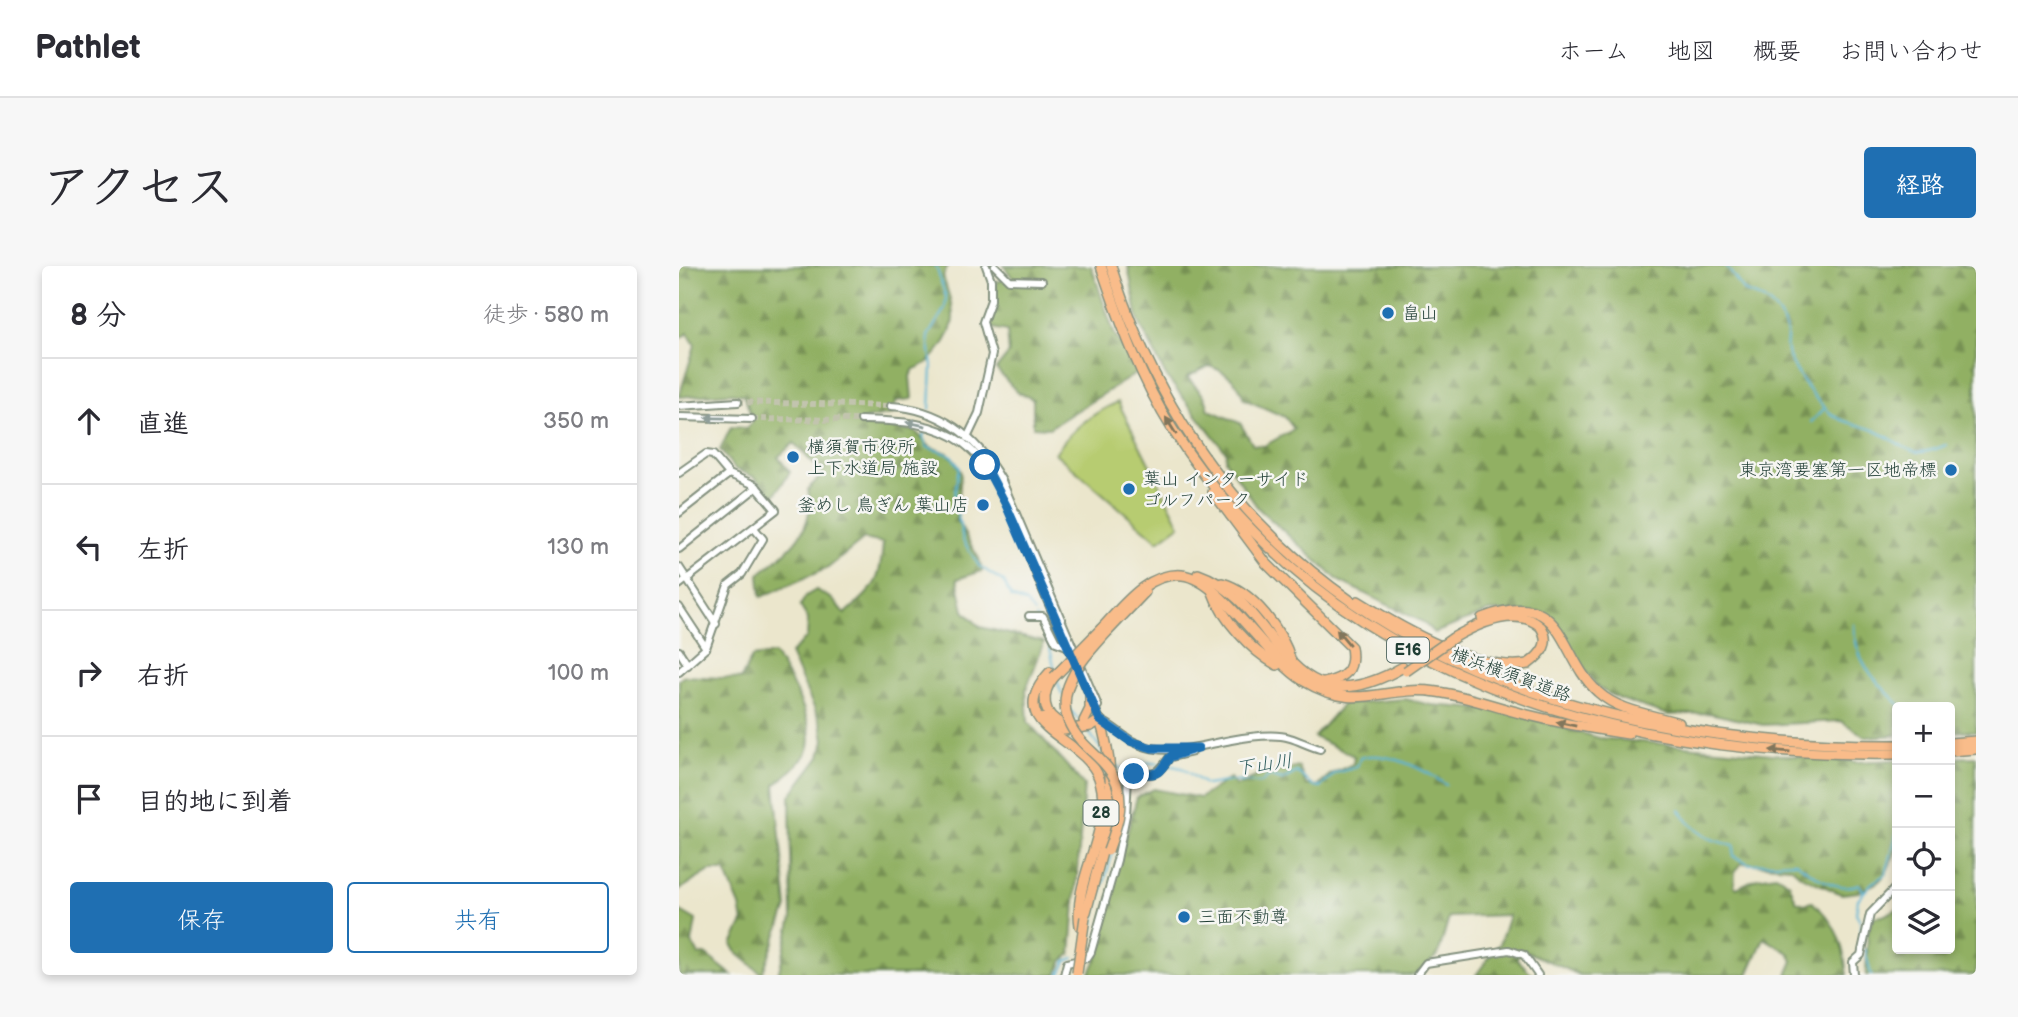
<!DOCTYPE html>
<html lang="ja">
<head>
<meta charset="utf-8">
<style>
  body { margin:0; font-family:"Balsamiq Sans","Klee One",sans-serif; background:#f7f7f7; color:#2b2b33 }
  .controls { position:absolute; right:21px; bottom:21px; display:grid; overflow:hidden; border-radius:7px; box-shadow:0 4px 10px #0003 }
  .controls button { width:63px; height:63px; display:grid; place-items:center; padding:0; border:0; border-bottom:2px solid #e1e1e2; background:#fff; color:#2b2b33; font:35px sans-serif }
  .stop { position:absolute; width:21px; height:21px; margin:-16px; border:5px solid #1f6fb2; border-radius:50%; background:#fff }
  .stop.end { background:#1f6fb2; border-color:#fff; box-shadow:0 2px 7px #0008 }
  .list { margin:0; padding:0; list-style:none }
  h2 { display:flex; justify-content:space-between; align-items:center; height:91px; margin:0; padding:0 28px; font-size:30px }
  h2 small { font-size:23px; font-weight:400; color:#7c7c81 }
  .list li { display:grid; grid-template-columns:46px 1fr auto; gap:21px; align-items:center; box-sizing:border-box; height:126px; padding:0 28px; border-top:2px solid #e1e1e2 }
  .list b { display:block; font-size:26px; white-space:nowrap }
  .list em { font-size:23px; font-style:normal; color:#7c7c81 }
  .actions { display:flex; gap:14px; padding:21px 28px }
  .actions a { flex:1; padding:16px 0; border:2px solid #1f6fb2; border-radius:7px; text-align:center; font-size:24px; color:#1f6fb2 }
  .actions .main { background:#1f6fb2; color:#fff }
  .icon { flex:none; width:38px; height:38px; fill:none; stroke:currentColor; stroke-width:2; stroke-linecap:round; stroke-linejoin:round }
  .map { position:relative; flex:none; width:1297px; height:709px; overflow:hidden; border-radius:7px }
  header { display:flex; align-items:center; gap:42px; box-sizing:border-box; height:98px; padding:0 35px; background:#fff; border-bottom:2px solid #e1e1e2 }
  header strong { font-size:33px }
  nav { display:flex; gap:38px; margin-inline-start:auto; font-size:24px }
  .intro { display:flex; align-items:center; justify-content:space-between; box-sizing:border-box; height:168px; padding:0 42px }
  h1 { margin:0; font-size:49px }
  .button { padding:18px 32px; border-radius:7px; background:#1f6fb2; color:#fff; font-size:24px; font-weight:700 }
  main { display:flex; gap:42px; padding:0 42px }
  aside { flex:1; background:#fff; border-radius:7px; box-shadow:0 4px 10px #0003 }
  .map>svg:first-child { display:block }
  .green { fill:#b7cc71; stroke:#6b8452; stroke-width:2 }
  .forest { fill:url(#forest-firs); stroke:#58764c; stroke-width:2; fill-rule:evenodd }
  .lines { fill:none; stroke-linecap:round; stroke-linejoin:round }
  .stream { stroke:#58b4d6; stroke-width:2 }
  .minor-tunnel { stroke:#c2c4ae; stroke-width:6; stroke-dasharray:6 3; stroke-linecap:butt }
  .minor-casing { stroke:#859280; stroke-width:10 }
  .highway-casing { stroke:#859280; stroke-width:12 }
  .minor { stroke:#fff; stroke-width:6 }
  .highway { stroke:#f9bc8a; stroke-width:9 }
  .highway-bridge-casing { stroke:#859280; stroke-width:12; stroke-linecap:butt }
  .highway-bridge { stroke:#f9bc8a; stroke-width:9 }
  .oneway { fill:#8f9e9a }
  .oneway2 { fill:#81765b }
  .route { stroke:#1f6fb2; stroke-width:9 }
  .poi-dot { fill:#1f6fb2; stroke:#f6f6f2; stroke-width:2.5 }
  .labels { text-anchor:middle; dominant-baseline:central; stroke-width:5; stroke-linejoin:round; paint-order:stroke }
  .shield { fill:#f6f6f2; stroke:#60746d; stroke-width:2 }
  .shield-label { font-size:16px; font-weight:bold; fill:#1f3d34 }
  .poi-label { font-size:18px; fill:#1f3d34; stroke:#f6f6f2; text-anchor:start }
  .street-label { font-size:18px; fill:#1f3d34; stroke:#f6f6f2 }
  .water-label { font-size:19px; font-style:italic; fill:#2d5b5c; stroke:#f6f6f2 }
</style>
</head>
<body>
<header>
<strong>Pathlet</strong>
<nav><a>ホーム</a><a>地図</a><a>概要</a><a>お問い合わせ</a></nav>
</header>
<div class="intro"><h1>アクセス</h1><a class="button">経路</a></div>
<main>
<aside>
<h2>8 分<small>徒歩 · 580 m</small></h2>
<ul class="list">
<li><svg class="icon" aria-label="ahead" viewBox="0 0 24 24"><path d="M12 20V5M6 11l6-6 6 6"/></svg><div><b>直進</b></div><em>350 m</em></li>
<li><svg class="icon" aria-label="left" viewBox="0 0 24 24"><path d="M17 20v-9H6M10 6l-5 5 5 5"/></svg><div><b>左折</b></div><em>130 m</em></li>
<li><svg class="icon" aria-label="right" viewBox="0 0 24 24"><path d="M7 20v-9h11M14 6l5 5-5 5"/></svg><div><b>右折</b></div><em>100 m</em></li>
<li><svg class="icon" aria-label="arrive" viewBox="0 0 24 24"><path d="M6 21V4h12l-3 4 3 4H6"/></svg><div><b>目的地に到着</b></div></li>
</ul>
<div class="actions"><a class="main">保存</a><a>共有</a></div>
</aside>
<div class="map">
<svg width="1297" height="709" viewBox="0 0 1297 709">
  <defs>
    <pattern id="forest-firs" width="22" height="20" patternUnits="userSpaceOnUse" patternTransform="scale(1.75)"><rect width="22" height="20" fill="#91b063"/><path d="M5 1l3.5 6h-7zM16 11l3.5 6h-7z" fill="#769052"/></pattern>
  </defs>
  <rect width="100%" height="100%" fill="#f6f6f2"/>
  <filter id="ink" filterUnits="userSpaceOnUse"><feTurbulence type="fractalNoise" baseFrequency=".0143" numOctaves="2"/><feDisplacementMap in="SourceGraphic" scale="14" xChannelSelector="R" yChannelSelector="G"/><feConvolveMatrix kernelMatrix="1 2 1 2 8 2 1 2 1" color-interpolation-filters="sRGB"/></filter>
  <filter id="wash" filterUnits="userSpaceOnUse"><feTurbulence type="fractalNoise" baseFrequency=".00686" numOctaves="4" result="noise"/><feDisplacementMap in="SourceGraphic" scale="28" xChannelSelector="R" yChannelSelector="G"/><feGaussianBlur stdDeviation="1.57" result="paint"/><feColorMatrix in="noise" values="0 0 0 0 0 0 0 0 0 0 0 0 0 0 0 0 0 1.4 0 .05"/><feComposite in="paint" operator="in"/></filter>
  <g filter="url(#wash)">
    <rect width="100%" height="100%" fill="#ebe6cc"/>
    <!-- green -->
    <path class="green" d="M439,136L501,259L479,275L376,187C394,162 412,148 439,136Z"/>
    <!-- forest -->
    <g class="forest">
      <path d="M0,0H269L264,10C267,22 275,40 274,53C273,71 253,99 235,103L231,110L233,133L217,135L214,148L187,153L182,159L236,165L251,181L269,187L276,194L282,207L278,255L300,293L303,305L278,313L285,345L301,361L365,376L347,424L349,456L405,519L392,688L383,695L378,709H99L113,652L111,530L141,490L145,474L142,457L111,388L128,371L129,353L121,340L127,330L137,324L153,333L166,348C196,321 201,319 204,277L185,273L149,302L82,331L80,308C110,284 138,264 129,223L144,208L115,177L99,191L111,206L95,230L76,211L56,203L41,184L52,161L68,162L74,156L65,129L52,127L0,131L16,79L9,67L0,73Z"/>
      <polygon points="325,0 412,0 435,67 458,107 370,162 354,161 354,133 338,126 317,103 330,87 328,65 309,61 318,15 335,14"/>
      <path d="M449,0H1297V465L1271,466V441H1218V469L1187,471L1162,455L1084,459L1030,447L989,449L941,433L919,422L864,347L811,345L755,367L744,356L660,315L579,242L546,194L547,186L487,110L459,54ZM530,100C548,106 559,114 565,133L606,151L615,163L585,180L574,179L561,157L530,144L526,131L508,111Z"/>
      <path d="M95,388C109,409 142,463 127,488C120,500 105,510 96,519L108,641L83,708L58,687L53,678L64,656L61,640L46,605H31L0,624V414L5,410L62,413L73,391Z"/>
      <path d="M726,433L752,439L828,445L920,472L1178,496L1218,494V582L1207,608L1199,616L1180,626L1162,628L1122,610L1112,601L1063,597L1056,606L1055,620L1058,622L1078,612L1097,609L1110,617L1117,635L1125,638L1133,636C1157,655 1165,679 1168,709H1108L1114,695L1110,687L1085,672L1069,709H901L844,684L837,692L854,709H797L821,677L830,649L770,651L759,689L737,709H410L426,673L425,651L458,531L475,523L521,532L551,512L557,520L581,509L620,501L627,519L638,520L652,508L674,498L675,490L635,471L664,438Z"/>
      <polygon points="1297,491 1297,709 1187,709 1189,666 1194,651 1204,650 1218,643 1218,683 1271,683 1271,492"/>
      <polygon points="0,644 17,654 13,677 20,689 26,688 53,709 0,709"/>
    </g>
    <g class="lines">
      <!-- stream -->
      <g class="stream">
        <path d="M1047,0L1066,26C1086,31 1101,44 1107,64C1110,73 1105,80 1109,89C1119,110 1133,130 1150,146C1163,158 1184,158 1199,166C1230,181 1230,195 1267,179"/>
        <polyline points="251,143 253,100 249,70 266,42 267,31 257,0"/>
        <polyline points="1132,156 1146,142"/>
        <polyline points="247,163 244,171 248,181 272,189 280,201 275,231 284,274 300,300 325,316 332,331 347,337 355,347"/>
        <polyline points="357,352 368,368 376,405"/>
        <path d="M1175,358C1175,396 1197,416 1223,441"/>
        <polyline points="378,414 383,429"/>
        <polyline points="390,443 399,453"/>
        <polyline points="409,465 424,486"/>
        <polyline points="433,499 448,505 464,496 483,498"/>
        <path d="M488,499L503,502L527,519L553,515L582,517L590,510L603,514L618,506L634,520L642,521L656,507L678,501L681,492C706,483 747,504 767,519"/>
        <polyline points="445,524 448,506"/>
        <path d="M1001,544C1015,566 1029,575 1055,579L1054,590L1071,598L1117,596C1135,610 1158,627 1180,618L1185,626"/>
        <polyline points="1183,674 1181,655 1177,647 1179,633 1193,617 1207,608 1218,566"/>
        <polyline points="1186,683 1192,709"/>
        <polyline points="404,690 408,687 420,633 441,562"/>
        <polyline points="381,708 387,695 395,692"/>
      </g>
    </g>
  </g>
  <g filter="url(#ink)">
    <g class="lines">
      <!-- minor-tunnel -->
      <g class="minor-tunnel">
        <polyline points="59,136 212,140"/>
        <polyline points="73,153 182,154"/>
      </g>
      <!-- minor casing -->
      <g class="minor-casing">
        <g id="minor">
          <polyline points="316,0 330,14 363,15"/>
          <polyline points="0,140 59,136"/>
          <path d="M212,140C263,143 298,171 323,215L419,440"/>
          <polyline points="0,151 73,153"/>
          <path d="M182,154C218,155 254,155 284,177C325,208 345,281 365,327C383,369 404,411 421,454C438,461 449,478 472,482C500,488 525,479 552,474C568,471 596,467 611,472C621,475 630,480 641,483"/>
          <polyline points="288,172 300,147 313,88 304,56 312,34 312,14 307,0"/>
          <polyline points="0,207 27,188 34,189 50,208 76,219 97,244 0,319"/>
          <polyline points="0,247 50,208"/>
          <polyline points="0,283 78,221"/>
          <polyline points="0,301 37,358"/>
          <polyline points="0,341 27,382 0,406"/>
          <polyline points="350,350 364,350 377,376 388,380"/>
          <polyline points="27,382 49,319 63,308 84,273 75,262"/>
          <polyline points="0,385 9,399"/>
          <path d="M385,709L388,697L408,692L412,686L438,594L447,549L449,511C471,499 469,522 491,491L513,486"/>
          <polyline points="738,709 747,697 830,684 845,689 859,709"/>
          <polyline points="1175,709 1174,696 1182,689 1191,648 1218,620"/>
        </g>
      </g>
      <!-- highway casing -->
      <g class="highway-casing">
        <g id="highway">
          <path d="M422,0C441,56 462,114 494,164C653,412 939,492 1218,488"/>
          <path d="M432,0C545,359 869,481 1218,479"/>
          <path d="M534,226L587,297L672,381C676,404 667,412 645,417"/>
          <path d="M519,308C604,337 603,471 724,401"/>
          <path d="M543,317C574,325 604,366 612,395"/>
          <path d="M533,324C543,353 572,385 598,399"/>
          <path d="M679,335C721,361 799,407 849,398C863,388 872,377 862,361C838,339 798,358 774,372"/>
          <path d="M803,352C888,319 878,389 919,426C939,445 974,449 1000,457"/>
          <path d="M422,363C443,341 468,306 503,309C542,313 586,391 625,415C679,448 705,418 758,426C788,430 816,441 845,448C880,457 914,463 949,468"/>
          <polyline points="429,365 466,326"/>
          <path d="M371,406C320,462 405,469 420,512C437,561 393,611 401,660"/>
          <path d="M375,411C361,428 363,450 384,458"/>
          <polyline points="365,452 385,464 412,460 421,454"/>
          <path d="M421,454C435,498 434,535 422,579"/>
          <polyline points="405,455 411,443 411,431"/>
          <polyline points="1271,477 1297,475"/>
          <polyline points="1271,485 1297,483"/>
          <polyline points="407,646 426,575"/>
        </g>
      </g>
      <!-- minor -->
      <use href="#minor" class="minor"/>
      <!-- highway -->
      <use href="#highway" class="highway"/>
      <!-- highway-bridge casing -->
      <g class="highway-bridge-casing">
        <g id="highway-bridge">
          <path d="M429,365C397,400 363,437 407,480C419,492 435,504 439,522C445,543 436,565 429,585"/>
          <polyline points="727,405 774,372"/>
          <polyline points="375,411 422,363"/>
          <polyline points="398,707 406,651"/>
        </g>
      </g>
      <!-- highway-bridge -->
      <use href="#highway-bridge" class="highway-bridge"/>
    </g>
    <!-- one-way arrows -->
    <defs><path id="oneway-solid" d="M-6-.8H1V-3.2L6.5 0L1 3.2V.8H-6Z" transform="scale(1.75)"/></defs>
    <g class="oneway">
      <use href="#oneway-solid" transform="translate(36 152) rotate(-179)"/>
      <use href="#oneway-solid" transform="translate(237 158) rotate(-168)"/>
    </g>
    <g class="oneway2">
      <use href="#oneway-solid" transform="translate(492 160) rotate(-122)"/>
      <use href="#oneway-solid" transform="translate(664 371) rotate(-130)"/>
      <use href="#oneway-solid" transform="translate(887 458) rotate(-168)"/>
      <use href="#oneway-solid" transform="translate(1101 485) rotate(-175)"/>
    </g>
  </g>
  <g class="lines" filter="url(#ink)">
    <!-- route -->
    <path class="route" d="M306,199L327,239L421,454L451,475L473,482H519L491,491C476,513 479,507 455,508"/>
  </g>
  <!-- markers -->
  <g class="poi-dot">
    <circle cx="709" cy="47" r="7"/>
    <circle cx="114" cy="191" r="7"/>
    <circle cx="1272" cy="204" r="7"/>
    <circle cx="450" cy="223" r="7"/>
    <circle cx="304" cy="239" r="7"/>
    <circle cx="505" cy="651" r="7"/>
  </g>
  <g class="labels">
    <!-- shield labels -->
    <g class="shield">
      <rect x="708" y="371.5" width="42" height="25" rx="5"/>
      <rect x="404.5" y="534.5" width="35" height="25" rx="5"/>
    </g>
    <g class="shield-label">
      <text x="729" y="384">E16</text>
      <text x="422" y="547">28</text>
    </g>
    <!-- poi labels -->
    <g class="poi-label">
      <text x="723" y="47">畠山</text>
      <text x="128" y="181">横須賀市役所<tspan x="128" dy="21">上下水道局 施設</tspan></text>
      <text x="1258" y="204" text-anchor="end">東京湾要塞第一区地帝標</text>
      <text x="464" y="213">葉山 インターサイド<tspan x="464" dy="21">ゴルフパーク</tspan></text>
      <text x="290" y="239" text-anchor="end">釜めし 鳥ぎん 葉山店</text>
      <text x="519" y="651">三面不動尊</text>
    </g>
    <!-- street labels -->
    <g class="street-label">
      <text transform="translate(832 409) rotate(20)">横浜横須賀道路</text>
    </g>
    <!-- water labels -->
    <g class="water-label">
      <text transform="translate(585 499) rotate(-8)">下山川</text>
    </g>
  </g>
</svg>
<div class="controls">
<button>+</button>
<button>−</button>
<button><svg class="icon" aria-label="locate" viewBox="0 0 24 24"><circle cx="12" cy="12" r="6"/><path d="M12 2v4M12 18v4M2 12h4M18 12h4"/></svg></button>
<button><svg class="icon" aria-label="layers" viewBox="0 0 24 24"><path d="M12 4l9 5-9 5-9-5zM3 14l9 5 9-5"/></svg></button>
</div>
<div class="stop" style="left:306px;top:199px"></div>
<div class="stop end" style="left:455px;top:508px"></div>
</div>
</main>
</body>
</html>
